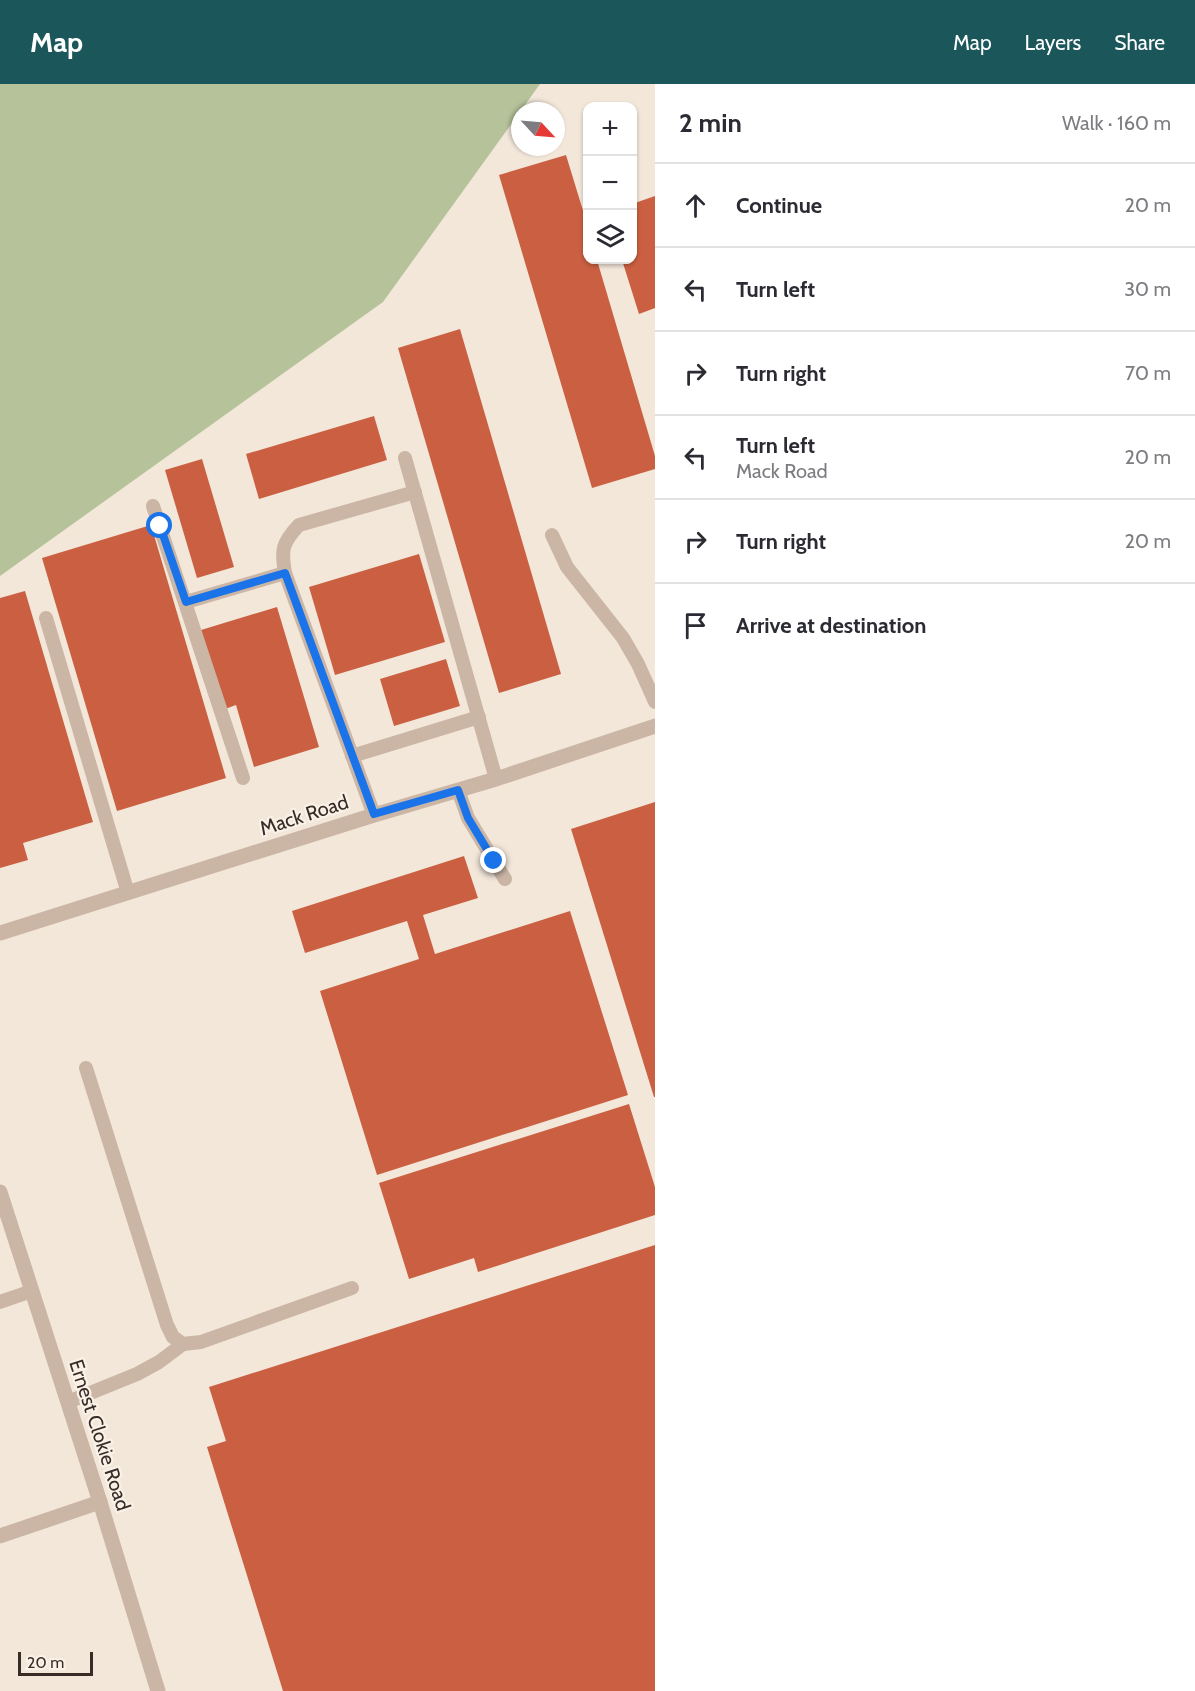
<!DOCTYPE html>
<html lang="en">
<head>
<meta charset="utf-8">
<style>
  body { margin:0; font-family:Cabin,sans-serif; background:#f7f7f7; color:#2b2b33 }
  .controls { position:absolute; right:18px; top:18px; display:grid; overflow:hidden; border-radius:12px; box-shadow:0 2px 4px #0004 }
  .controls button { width:54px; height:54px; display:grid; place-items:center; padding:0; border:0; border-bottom:2px solid #e1e1e2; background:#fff; color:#2b2b33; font:30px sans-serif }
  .compass { position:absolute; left:511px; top:18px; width:54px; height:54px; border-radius:50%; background:#fff; box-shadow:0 2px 4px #0004; rotate:116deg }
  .scale { position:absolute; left:18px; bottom:15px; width:75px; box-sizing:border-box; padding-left:6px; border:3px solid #372c27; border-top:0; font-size:16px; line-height:21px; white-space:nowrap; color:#372c27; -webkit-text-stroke:4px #faf1e7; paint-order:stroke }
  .stop { position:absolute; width:18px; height:18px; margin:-14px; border:4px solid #1a73e8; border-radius:50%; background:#fff }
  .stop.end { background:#1a73e8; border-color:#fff; box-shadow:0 2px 6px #0008 }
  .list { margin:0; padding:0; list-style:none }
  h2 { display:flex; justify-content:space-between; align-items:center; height:78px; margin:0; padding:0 24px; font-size:26px }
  h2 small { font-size:20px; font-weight:400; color:#7c7c81 }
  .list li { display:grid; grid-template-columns:39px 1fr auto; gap:18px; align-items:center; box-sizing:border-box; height:84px; padding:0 24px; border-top:2px solid #e1e1e2 }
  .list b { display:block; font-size:22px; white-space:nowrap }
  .list p { margin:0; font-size:20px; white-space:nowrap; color:#7c7c81 }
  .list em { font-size:20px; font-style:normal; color:#7c7c81 }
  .icon { flex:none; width:33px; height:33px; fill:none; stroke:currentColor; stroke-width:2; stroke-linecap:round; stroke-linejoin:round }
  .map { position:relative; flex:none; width:655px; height:1607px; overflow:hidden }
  header { display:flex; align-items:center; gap:36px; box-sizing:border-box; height:84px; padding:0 30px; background:#1b575a; color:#fff }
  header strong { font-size:28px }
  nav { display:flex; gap:33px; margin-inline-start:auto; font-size:21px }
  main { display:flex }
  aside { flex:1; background:#fff }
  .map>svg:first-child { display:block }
  .green { fill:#b5c29a }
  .building { fill:#ca6041 }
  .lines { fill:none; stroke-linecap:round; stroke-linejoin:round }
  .lane { stroke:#cbb6a6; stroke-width:14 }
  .street { stroke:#cbb6a6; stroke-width:15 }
  .route { stroke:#1a73e8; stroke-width:8 }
  .labels { text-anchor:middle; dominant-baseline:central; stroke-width:4.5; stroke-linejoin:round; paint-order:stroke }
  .street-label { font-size:20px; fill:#372c27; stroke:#faf1e7 }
</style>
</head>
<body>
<header>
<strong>Map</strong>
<nav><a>Map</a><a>Layers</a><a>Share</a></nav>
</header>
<main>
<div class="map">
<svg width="655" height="1607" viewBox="0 0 655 1607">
  <rect width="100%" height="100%" fill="#f3e7da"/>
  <!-- green -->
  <polygon class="green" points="0,0 540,0 383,218 0,492"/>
  <!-- building -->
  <g class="building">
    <polygon points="566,71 588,143 588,176 597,176 655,372 655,385 592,404 499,91"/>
    <polygon points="655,112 655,224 639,230 622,176 632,176 632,120"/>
    <polygon points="460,245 561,590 499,609 398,264"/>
    <polygon points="374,332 387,376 259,415 246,370"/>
    <polygon points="202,375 234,483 197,494 165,386"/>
    <polygon points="151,441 226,694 117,727 42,474"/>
    <polygon points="419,470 445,558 335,591 309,503"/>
    <polygon points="25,507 93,738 23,759 28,776 0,784 0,514"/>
    <polygon points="277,523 319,663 254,683 236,621 225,625 201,546"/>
    <polygon points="446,575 460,622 394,642 380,595"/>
    <polygon points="655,718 655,1013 654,1013 571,745"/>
    <polygon points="464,772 478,814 423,831 435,870 570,827 628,1011 377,1091 320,907 419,875 407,837 305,869 292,827"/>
    <polygon points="629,1020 655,1103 655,1131 478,1188 474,1174 409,1195 379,1099"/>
    <polygon points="655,1161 655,1607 283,1607 207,1363 226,1357 209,1303"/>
  </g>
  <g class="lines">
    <!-- lane -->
    <g class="lane">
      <polyline points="405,374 496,695"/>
      <polyline points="153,422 243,694"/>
      <polyline points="552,451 567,483 623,554 638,580 655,618"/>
      <polyline points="186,518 285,489"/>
      <polyline points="46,534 128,809"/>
      <polyline points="352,672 479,633"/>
      <polyline points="458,706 468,734 505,795"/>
      <path d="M374,731L285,489C281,466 282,459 299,441L415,408"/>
      <polyline points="86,984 167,1241 173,1253 183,1260 201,1258 352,1204"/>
      <polyline points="0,1218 32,1207"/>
      <polyline points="68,1318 137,1290 159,1278 183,1260"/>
    </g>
    <!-- street -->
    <g class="street">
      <polyline points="0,849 374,731 496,695 655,642"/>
      <polyline points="0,1108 100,1418 158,1607"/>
      <polyline points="0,1452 100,1418"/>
    </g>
  </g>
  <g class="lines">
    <!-- route -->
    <polyline class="route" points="160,442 186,518 285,489 374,730 458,706 468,734 494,777"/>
  </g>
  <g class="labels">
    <!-- street labels -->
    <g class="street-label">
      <text transform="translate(304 731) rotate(-18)">Mack Road</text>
      <text transform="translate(100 1351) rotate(72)">Ernest Clokie Road</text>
    </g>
  </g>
</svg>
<div class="controls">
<button>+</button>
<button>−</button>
<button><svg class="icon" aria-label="layers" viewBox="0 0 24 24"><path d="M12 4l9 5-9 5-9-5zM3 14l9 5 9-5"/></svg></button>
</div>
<svg class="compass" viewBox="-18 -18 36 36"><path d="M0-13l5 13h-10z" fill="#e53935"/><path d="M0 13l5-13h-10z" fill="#7c7c81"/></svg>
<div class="scale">20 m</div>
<div class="stop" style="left:160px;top:442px"></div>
<div class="stop end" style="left:494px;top:777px"></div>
</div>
<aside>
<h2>2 min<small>Walk · 160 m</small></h2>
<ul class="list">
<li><svg class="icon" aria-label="ahead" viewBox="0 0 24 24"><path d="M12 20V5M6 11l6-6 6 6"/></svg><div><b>Continue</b></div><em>20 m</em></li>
<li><svg class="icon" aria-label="left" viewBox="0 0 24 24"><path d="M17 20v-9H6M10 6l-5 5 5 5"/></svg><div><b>Turn left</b></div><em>30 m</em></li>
<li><svg class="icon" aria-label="right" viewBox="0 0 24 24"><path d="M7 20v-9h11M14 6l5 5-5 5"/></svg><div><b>Turn right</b></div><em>70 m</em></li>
<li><svg class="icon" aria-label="left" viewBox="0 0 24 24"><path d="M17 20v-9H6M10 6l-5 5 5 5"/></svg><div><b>Turn left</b><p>Mack Road</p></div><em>20 m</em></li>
<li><svg class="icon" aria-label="right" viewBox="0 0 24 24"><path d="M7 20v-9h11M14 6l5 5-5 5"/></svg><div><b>Turn right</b></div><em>20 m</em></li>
<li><svg class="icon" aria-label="arrive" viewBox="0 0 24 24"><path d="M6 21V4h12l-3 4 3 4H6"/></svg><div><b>Arrive at destination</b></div></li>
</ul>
</aside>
</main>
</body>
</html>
